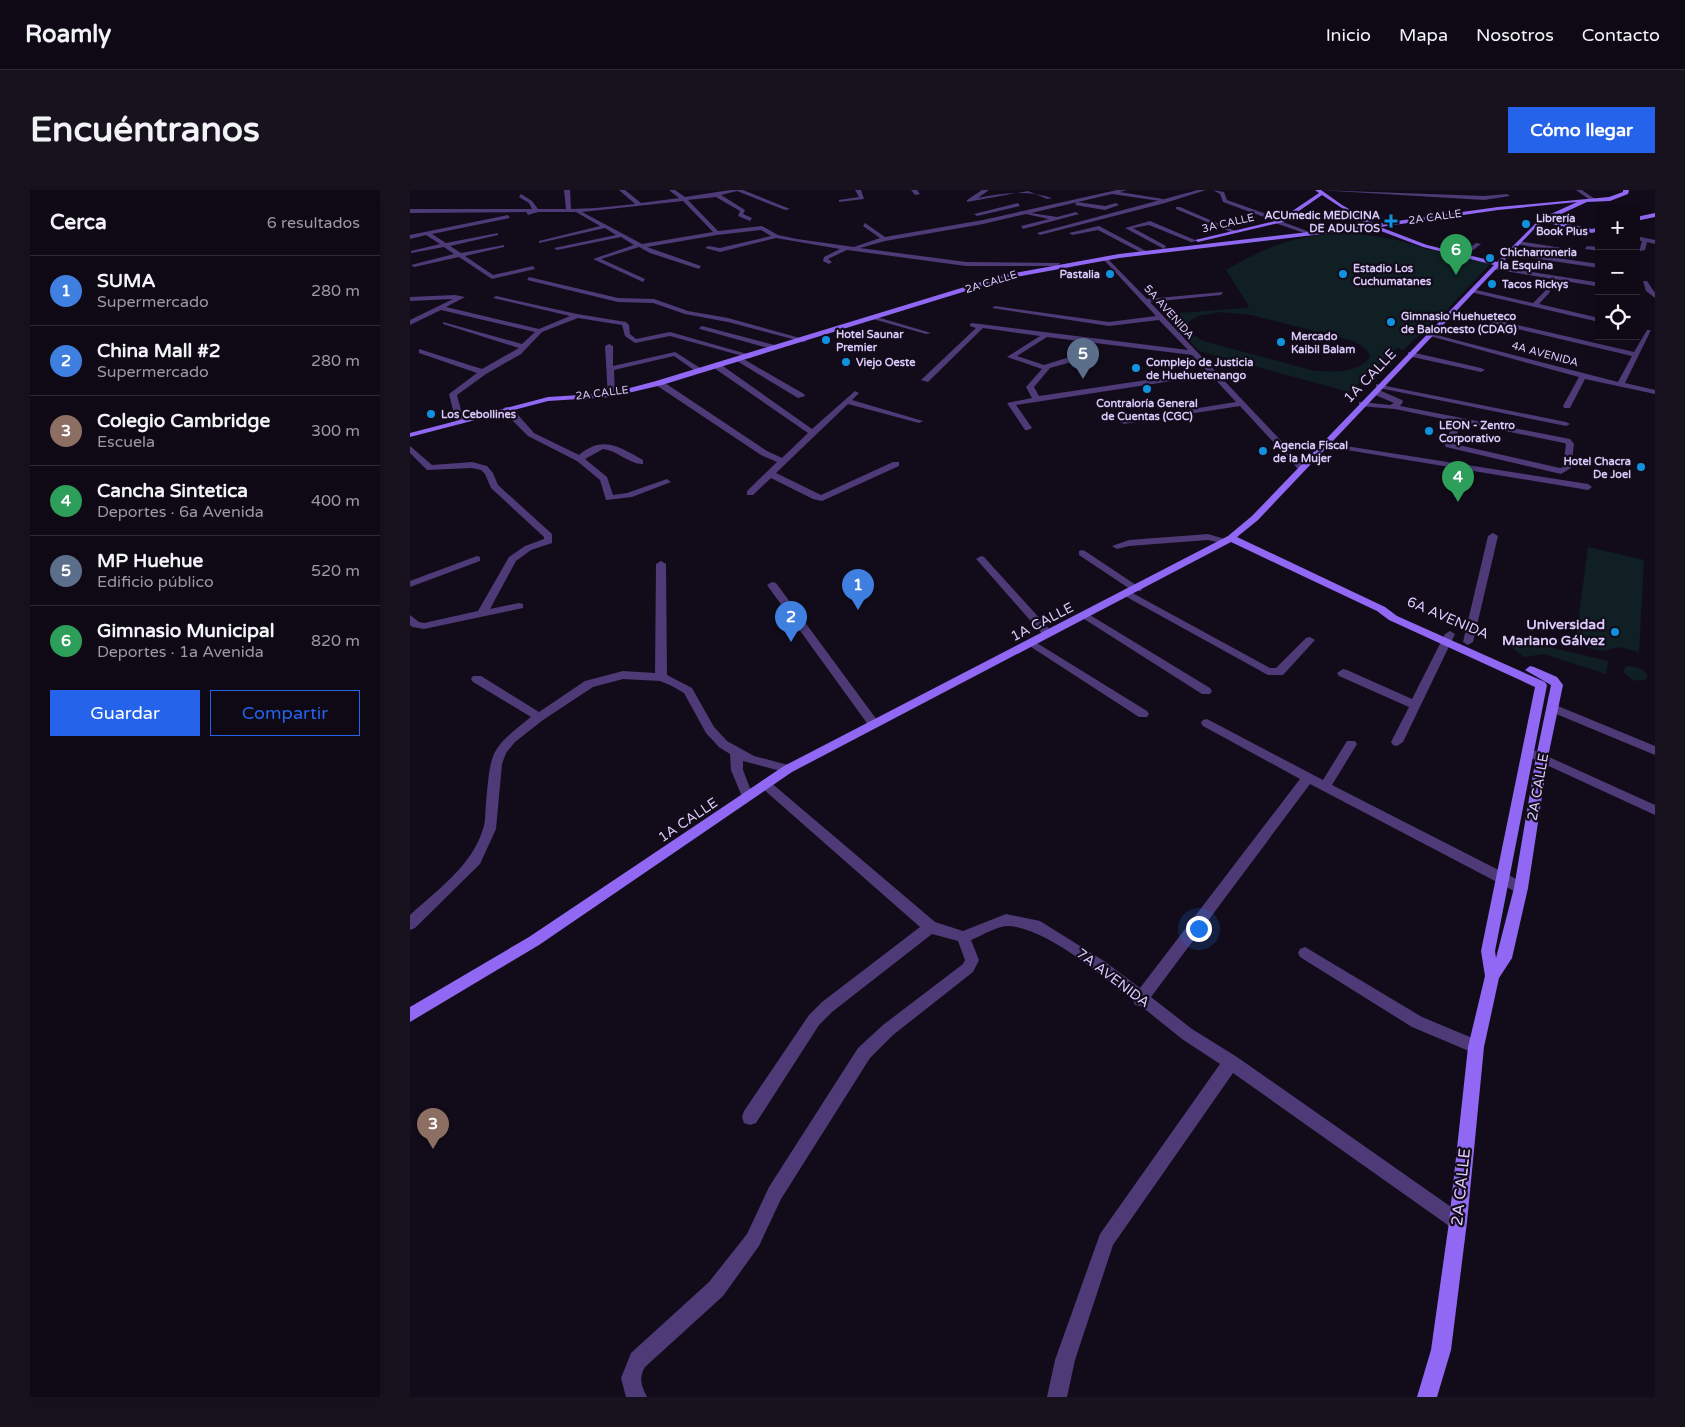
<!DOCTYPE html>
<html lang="es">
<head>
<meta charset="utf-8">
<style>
  body { margin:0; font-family:"Varela Round",sans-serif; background:#17121d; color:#f1f3f6 }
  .controls { position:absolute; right:15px; top:15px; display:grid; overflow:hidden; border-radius:0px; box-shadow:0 5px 20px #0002 }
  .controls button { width:45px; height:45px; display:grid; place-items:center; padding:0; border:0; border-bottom:1px solid #2e2a34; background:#0e0914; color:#f1f3f6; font:25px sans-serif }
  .you { position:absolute; left:788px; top:738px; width:18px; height:18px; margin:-12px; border:4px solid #fff; border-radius:50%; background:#1a73e8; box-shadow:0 0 0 8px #1a73e833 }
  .badge { display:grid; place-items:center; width:32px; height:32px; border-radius:50%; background:#2563eb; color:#fff; font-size:16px; font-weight:700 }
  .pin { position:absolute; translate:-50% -41px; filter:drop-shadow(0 1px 2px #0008) }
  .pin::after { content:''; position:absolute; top:26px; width:18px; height:15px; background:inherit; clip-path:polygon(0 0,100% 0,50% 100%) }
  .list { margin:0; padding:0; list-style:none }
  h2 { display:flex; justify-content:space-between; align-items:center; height:65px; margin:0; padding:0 20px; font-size:21px }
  h2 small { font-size:16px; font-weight:400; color:#9b9aa0 }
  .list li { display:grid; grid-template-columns:32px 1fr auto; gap:15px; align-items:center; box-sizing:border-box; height:70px; padding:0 20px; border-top:1px solid #2e2a34 }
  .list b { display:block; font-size:19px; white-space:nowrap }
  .list p { margin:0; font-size:16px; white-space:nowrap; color:#9b9aa0 }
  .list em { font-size:16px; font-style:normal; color:#9b9aa0 }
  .actions { display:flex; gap:10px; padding:15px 20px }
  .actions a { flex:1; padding:11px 0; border:1px solid #2563eb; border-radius:0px; text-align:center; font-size:18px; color:#2563eb }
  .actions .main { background:#2563eb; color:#fff }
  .icon { flex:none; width:28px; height:28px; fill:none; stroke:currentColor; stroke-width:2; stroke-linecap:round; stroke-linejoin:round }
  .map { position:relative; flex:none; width:1245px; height:1207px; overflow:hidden; border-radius:0px }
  header { display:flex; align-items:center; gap:30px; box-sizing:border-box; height:70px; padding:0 25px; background:#0e0914; border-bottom:1px solid #2e2a34 }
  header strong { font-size:24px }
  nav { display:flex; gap:28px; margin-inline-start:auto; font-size:18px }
  .intro { display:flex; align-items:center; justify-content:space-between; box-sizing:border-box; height:120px; padding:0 30px }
  h1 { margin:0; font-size:35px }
  .button { padding:12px 22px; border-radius:0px; background:#2563eb; color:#fff; font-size:18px; font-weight:700 }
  main { display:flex; gap:30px; padding:0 30px }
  aside { flex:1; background:#0e0914; border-radius:0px; box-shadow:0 5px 20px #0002 }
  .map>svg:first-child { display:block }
  .green { fill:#101f23; fill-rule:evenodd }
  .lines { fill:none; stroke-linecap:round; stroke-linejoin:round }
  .street { fill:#4d3a76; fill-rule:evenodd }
  .secondary { fill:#9168f3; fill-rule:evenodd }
  .poi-dot { fill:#1192df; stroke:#120c1a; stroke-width:2 }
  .labels { text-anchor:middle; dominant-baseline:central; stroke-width:4.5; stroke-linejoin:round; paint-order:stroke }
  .far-poi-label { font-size:11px; font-weight:bold; fill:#dcc9fb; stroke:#120c1a; text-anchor:start }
  .far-street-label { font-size:11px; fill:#dcc9fb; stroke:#120c1a }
  .street-label { font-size:14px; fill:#dcc9fb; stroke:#120c1a }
  .poi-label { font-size:14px; font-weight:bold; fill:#dcc9fb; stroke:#120c1a; text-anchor:end }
  .near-street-label { font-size:16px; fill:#dcc9fb; stroke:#120c1a }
</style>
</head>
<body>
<header>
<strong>Roamly</strong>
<nav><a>Inicio</a><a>Mapa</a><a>Nosotros</a><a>Contacto</a></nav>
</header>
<div class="intro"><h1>Encuéntranos</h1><a class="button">Cómo llegar</a></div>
<main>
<aside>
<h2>Cerca<small>6 resultados</small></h2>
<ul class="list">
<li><span class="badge" style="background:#3f7fe0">1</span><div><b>SUMA</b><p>Supermercado</p></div><em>280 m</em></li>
<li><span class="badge" style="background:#3f7fe0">2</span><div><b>China Mall #2</b><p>Supermercado</p></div><em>280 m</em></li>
<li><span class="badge" style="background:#8d6e63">3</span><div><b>Colegio Cambridge</b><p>Escuela</p></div><em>300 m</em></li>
<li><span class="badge" style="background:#2e9e5b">4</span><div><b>Cancha Sintetica</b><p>Deportes · 6a Avenida</p></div><em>400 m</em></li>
<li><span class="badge" style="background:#5c6f8a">5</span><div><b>MP Huehue</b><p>Edificio público</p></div><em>520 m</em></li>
<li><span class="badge" style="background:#2e9e5b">6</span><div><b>Gimnasio Municipal</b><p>Deportes · 1a Avenida</p></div><em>820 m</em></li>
</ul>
<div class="actions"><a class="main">Guardar</a><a>Compartir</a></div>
</aside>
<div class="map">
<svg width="1245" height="1207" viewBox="0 0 1245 1207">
  <rect width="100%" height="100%" fill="#120c1a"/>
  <!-- green -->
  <g class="green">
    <path d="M944,43L987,50L1020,60L1083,71L1035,122L993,160L987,158L939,202L789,161L755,124L837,118L839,116L816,80C863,53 890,44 944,43ZM811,122L841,125L940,150C949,153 959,158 960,168C947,183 923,182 905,181L793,151L779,142L778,132L788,126Z"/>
    <polygon points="1178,357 1234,370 1229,462 1209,457 1193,461 1165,455"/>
    <polygon points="1112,454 1130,455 1198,471 1196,484 1134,464 1114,467 1100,456"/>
    <path d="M1217,476L1227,477L1236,482L1237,488C1229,494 1217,489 1213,480Z"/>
  </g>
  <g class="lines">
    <!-- street -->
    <g class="street">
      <path d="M154,0H160L161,19L186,18L225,14L209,0H215L231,13L269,8L259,0H265L275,7L320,0H333L380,19L375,20L327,1L311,5L335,20L333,24L342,28L340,31L328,26L330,21L306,7L278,10L308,41L352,36L368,45L387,49L444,57L470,48L453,36L455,33L475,47L573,30L707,0H717L710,2L753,9L750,11L702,4L621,23L647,27L666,22L669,24L613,39L611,36L639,29L616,24L573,34L475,51L450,58L556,72L650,73L648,76H556L437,60L418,69L422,72L419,74L413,71L414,67L430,59L366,48L310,62L295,58L298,56L310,58L361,46L351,40L307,45L237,57L291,76L289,79L240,63L229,57L191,69L235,89L233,92L183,69L224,55L211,47L147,60L144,58L206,45L195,38L129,53V51L190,36L166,22H128L118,25L116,22L0,23V19H122L119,13L109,7L111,4L122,11L128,19H156ZM273,11L303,42L232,54L172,22Z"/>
      <polygon points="445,0 451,0 454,9 429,12 429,10 449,7"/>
      <polygon points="501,0 507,0 510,4 505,5"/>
      <path d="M572,0H579L568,8C592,3 619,0 642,8L637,9L618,1L557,12V10Z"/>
      <polygon points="788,0 796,0 755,13 630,45 627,43"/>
      <polygon points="803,0 814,2 817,10 873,30 873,32 905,44 900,45 865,33 865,31 813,12 810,4"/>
      <polygon points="908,0 1074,6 1097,4 1100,6 1074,10"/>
      <polygon points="1166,0 1172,0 1185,9 1180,10"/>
      <polygon points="667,12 695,16 706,13 709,15 695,20 665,15"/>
      <polygon points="608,13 610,16 567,26 564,24"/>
      <polygon points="766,17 770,17 828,42 823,43 766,19"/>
      <polygon points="98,25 100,28 22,44 36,53 88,43 88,45 40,56 51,63 94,55 94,57 55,66 83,85 123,76 125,79 82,89 49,67 4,77 1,75 44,64 34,57 1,63 1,61 30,54 16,45 0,49 0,45"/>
      <polygon points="740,31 785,50 786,51 781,52 739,35 723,38 756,56 754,59 715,38"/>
      <polygon points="689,36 736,61 737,62 732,63 688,40 662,45 659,43"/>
      <polygon points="1226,46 1245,50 1245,54 1237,52 1235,60 1226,62 1226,58 1230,58 1232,51 1226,50"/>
      <polygon points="1108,51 1152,58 1155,60 1152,62 1106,54"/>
      <polygon points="1066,53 1071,54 1054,67 1050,67 1050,65"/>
      <polygon points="1177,56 1189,57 1189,61 1175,59"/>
      <polygon points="1098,61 1189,74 1189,78 1096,64"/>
      <path d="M695,66L737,109L813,102L811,105L740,112L894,275V279H888L830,216L714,234L710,232L714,230L826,212L801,185L606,215L622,238L618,240H615L597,213L622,208L616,197L632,179L597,167L630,146L573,138L518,192L511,190L566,138L560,136V134L562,133L778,160L749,130L699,136L582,118L585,116L699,132L746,126L693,69ZM637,147L782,165L797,181L629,206L624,197L640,178L676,168L663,166L634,175L607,166Z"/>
      <polygon points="1085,76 1185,92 1188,94 1185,96 1083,79"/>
      <polygon points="119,87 208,108 244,109 278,121 318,128 397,150 394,152 318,132 275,124 243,113 208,112 117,90"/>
      <polygon points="1233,91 1237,91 1245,103 1245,108 1236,101"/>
      <polygon points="1062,99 1123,113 1136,100 1140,100 1140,102 1129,114 1189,128 1189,132 1060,102"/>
      <polygon points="45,105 55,107 36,117 129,139 160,126 83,108 86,106 167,124 216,132 219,135 220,144 226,149 260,142 344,166 340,168 260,146 225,153 215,146 212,135 168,128 132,142 111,164 76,184 47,205 54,232 50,234 46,232 39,204 67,183 9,163 9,159 72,179 109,158 33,134 33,132 112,154 125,142 31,120 0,135 0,130 43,109 0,111 0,107"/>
      <polygon points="1042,120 1224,162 1237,140 1241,140 1215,193 1245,200 1245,204 1175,189 1160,218 1154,218 1153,216 1169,187 1016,145 1019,143 1208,192 1222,166 1040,123 1040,121"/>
      <polygon points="463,127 467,127 521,143 516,144 463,129"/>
      <polygon points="292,136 368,156 369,158 365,160 290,139 289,138"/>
      <polygon points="199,154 203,156 203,176 265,162 295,181 288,183 264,166 204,180 205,205 198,207 195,156"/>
      <polygon points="1001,162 1071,178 1075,180 1071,182 998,166 998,162"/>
      <polygon points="330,167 394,204 395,206 388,208 327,171 326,169"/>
      <polygon points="304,174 310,174 402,239 445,201 449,203 442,210 513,231 509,233 438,214 366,283 411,305 483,272 489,272 489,276 412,311 403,309 361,288 343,305 337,305 337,301 367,272 351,265 246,195 246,191 252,191 357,261 372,268 398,243 304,178"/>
      <polygon points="966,194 1156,232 1160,234 1156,236 969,198 966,198"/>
      <path d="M963,200H969L992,210L993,212L990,216L1160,249L1164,254L1161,278L1151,284L1036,257L1035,255L1043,231L985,219L949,216V212H952L980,215L984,213L963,204ZM1051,232L1154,253L1156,254L1153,277L1150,278L1044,254Z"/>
      <path d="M95,217H101L124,243L169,265C193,245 209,257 233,270V274C220,275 207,260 193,259L175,269L197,287L203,305L217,303L257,289L261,292L222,307L196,310L190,290L167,271L118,246L103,231L94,219Z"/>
      <polygon points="910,252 1178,294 1182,297 1178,300 913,256 909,254"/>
      <polygon points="0,256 22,275 62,272 77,276 83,283 88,295 142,344 142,353 121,360 106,371 80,419 109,413 113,414 113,418 14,439 2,437 0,435 0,425 9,432 14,433 68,421 99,367 115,356 134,349 134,347 81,298 75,284 71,280 62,278 17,280 0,263"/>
      <polygon points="1083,343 1088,346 1063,452 1058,455 1053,452 1078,346"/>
      <polygon points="798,344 821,351 816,354 798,350 719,356 707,359 702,356 719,350"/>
      <polygon points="672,360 675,361 732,399 731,401 723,401 669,365 669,361"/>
      <polygon points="67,366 70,367 70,371 0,397 0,391"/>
      <polygon points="571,366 574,367 642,442 642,446 634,446 568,371 566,369"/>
      <path d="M251,371L256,374L257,485L282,498L304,537L317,551L344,566L382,576L384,579L382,582L378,583L333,571V580L343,606L337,611L333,609L321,580L320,564L309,557L296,543L274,503L262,496L250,491L213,489L183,497L133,530L105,552L96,563L92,574L86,639L70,674L5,738L0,740V725C27,700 62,676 73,639C76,631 75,621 76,613C81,561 79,560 121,527L63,492L61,489L63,486H71L129,522L175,491L213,481L245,483L246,374Z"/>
      <polygon points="362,392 366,393 467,530 469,533 467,536 459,536 357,395"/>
      <polygon points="717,400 860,478 866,478 896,448 900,447 905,450 873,485 858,485 713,405 713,401"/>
      <polygon points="675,422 800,498 802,501 800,504 792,504 671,427 670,425"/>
      <polygon points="1040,441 1045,444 993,552 987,556 983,555 981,552 999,517 929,486 927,483 933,479 937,480 1002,509 1035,444"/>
      <polygon points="622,450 737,521 739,524 737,527 729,527 618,455 618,451"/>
      <polygon points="1143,514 1245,556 1245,565 1139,521 1137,518"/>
      <path d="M797,529L913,590L937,551H945L947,554L922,595L1116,694L1118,698L1116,702L1111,704L1106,702L900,594L741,807L782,839L827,867L1054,1026L1057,1032L1054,1038L1048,1041L1042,1038L823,883L703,1055L665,1170L657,1207H637L645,1170L690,1044L810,874L772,849L731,816L725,815L723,810C694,787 634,736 597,736C587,736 571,746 561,750L569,770L563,782L483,845L460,868L371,1009L349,1056L313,1106L235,1177C228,1189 232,1196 237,1207H216L211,1188L221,1163L299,1092L337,1044L359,997L448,858L473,835L553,774L555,770L548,751L522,744L422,822L409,835L346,933L340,935L334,933L332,927L334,921L399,825L412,812L510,737L351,597L349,594L351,591H359L525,732L553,741L596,724L630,731L694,771L730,798L890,589L793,536L791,533L793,530Z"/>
      <polygon points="1119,558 1245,615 1245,625 1115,565 1113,562 1115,559"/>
      <polygon points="895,757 1012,827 1072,852 1074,857 1072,862 1066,864 1002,837 890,767 888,763 890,759"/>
    </g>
    <!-- secondary -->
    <g class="secondary">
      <path d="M905,0H911L932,15L965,34L1088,17L1199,7L1213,2V0H1219L1218,4L1200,11L1177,12L1138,30L1182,39L1189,37V41L1182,43L1133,32L1126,37L848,330L827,347L975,417L987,426L1135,492L1137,495L1085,761L1086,768L1104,698L1126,567L1141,495L1115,480L1120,476L1124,477L1147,487L1153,495L1138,567L1118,698L1102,768L1089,788L1074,857L1057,1032L1041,1160L1027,1207H1007L1021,1160L1039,1032L1058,857L1075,786L1071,761L1125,497L979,430L967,421L821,352L382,582L129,755L0,832V817L119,747L374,576L818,346L842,326L1084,75L1013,57L963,38L709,68L595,89L252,195L201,207L138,211L0,247V243L138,207L201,203L246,191L594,85L709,64L958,35L912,5L873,32L788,52L785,50L869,30L909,3ZM1167,12L1130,29L1087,72L1017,55L970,37L1088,20Z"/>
      <polygon points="1245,23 1245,27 1226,31 1226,27"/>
    </g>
  </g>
  <!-- markers -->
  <g class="poi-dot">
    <path d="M978.5 23.5h5v5h5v5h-5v5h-5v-5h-5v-5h5z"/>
    <circle cx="1116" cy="34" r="5"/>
    <circle cx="1080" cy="68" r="5"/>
    <circle cx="700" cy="84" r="5"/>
    <circle cx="933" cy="84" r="5"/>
    <circle cx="1082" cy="94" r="5"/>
    <circle cx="981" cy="132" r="5"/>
    <circle cx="416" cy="150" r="5"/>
    <circle cx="871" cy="152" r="5"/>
    <circle cx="436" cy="172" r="5"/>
    <circle cx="726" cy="178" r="5"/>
    <circle cx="737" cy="199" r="5"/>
    <circle cx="21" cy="224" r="5"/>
    <circle cx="1019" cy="241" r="5"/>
    <circle cx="853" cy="261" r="5"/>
    <circle cx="1231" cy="277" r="5"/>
    <circle cx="1205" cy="442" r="5"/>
  </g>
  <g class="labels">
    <!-- far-poi labels -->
    <g class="far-poi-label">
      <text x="970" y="25" text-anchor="end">ACUmedic MEDICINA<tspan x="970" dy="13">DE ADULTOS</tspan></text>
      <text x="1126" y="28">Librería<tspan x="1126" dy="13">Book Plus</tspan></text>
      <text x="1090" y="62">Chicharroneria<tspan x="1090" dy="13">la Esquina</tspan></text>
      <text x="943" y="78">Estadio Los<tspan x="943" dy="13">Cuchumatanes</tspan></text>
      <text x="690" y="84" text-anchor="end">Pastalia</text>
      <text x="1092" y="94">Tacos Rickys</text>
      <text x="991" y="126">Gimnasio Huehueteco<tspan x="991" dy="13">de Baloncesto (CDAG)</tspan></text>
      <text x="426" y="144">Hotel Saunar<tspan x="426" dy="13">Premier</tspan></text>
      <text x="881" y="146">Mercado<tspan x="881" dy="13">Kaibil Balam</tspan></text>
      <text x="446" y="172">Viejo Oeste</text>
      <text x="736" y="172">Complejo de Justicia<tspan x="736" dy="13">de Huehuetenango</tspan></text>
      <text x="737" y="213" text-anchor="middle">Contraloría General<tspan x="737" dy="13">de Cuentas (CGC)</tspan></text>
      <text x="31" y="224">Los Cebollines</text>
      <text x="1029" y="235">LEON - Zentro<tspan x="1029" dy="13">Corporativo</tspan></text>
      <text x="863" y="255">Agencia Fiscal<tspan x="863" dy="13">de la Mujer</tspan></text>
      <text x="1221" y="271" text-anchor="end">Hotel Chacra<tspan x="1221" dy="13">De Joel</tspan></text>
    </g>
    <!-- far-street labels -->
    <g class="far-street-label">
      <text transform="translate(1025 27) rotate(-8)">2A CALLE</text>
      <text transform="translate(818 33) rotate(-13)">3A CALLE</text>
      <text transform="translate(581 92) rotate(-17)">2A CALLE</text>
      <text transform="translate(759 122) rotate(48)">5A AVENIDA</text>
      <text transform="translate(1135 164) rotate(15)">4A AVENIDA</text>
      <text transform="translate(192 203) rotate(-7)">2A CALLE</text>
    </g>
    <!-- street labels -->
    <g class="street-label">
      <text transform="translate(960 186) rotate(-46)">1A CALLE</text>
      <text transform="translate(1038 428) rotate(23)">6A AVENIDA</text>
      <text transform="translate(632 432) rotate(-27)">1A CALLE</text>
      <text transform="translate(1128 597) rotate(-80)">2A CALLE</text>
      <text transform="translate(278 630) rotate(-34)">1A CALLE</text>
      <text transform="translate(703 788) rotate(37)">7A AVENIDA</text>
    </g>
    <!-- poi labels -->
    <g class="poi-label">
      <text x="1195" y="434">Universidad<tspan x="1195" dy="16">Mariano Gálvez</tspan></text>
    </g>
    <!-- near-street labels -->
    <g class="near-street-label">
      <text transform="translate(1051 997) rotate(-84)">2A CALLE</text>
    </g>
  </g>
</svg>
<div class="controls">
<button>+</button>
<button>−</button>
<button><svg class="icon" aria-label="locate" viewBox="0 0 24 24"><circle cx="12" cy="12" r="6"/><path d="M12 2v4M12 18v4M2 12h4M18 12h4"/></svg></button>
</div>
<div class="you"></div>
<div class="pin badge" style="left:448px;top:420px;background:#3f7fe0">1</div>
<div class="pin badge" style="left:381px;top:452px;background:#3f7fe0">2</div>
<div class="pin badge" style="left:23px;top:959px;background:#8d6e63">3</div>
<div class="pin badge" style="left:1048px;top:312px;background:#2e9e5b">4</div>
<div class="pin badge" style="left:673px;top:189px;background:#5c6f8a">5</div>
<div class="pin badge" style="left:1046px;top:85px;background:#2e9e5b">6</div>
</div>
</main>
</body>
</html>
